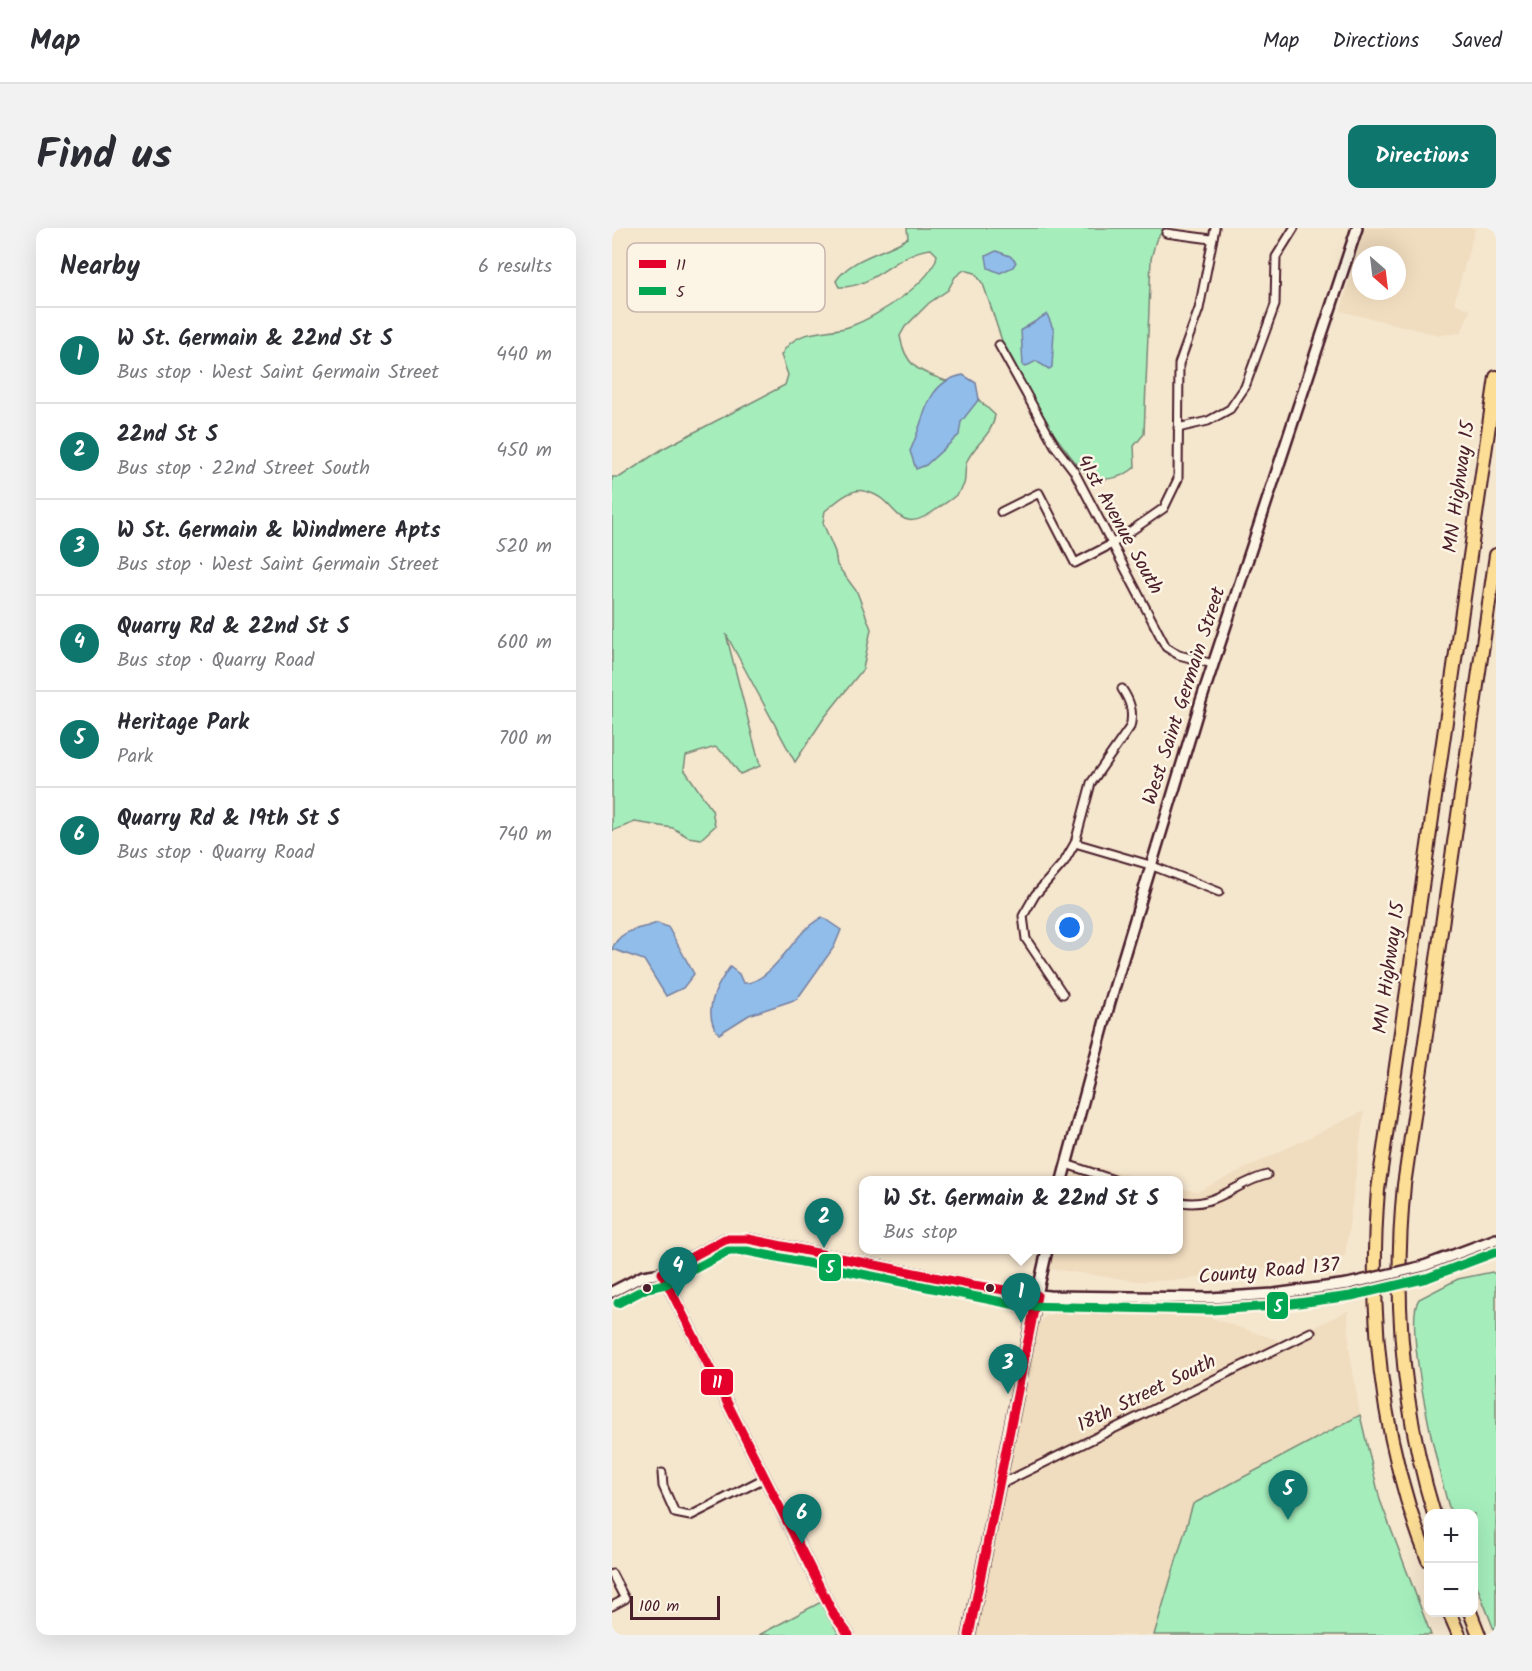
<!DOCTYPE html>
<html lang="en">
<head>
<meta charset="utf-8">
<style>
  body { margin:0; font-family:Kalam,sans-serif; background:#f2f2f3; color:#2b2b33 }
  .controls { position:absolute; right:18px; bottom:18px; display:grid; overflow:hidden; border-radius:12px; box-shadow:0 6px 24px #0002 }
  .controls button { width:54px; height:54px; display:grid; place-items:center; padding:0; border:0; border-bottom:2px solid #e1e1e2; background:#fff; color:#2b2b33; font:30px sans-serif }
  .compass { position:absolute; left:740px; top:18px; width:54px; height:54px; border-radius:50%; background:#fff; box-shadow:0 6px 24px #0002; rotate:152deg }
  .scale { position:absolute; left:18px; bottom:15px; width:90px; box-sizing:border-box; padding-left:6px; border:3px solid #4a1f2b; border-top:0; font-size:16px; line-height:21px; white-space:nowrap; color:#4a1f2b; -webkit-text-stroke:4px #fcf5e5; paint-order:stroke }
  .you { position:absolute; left:458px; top:700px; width:21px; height:21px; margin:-15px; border:4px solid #fff; border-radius:50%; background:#1a73e8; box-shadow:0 0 0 9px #1a73e833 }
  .badge { display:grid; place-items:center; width:39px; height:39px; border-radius:50%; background:#0f766e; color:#fff; font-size:20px; font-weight:700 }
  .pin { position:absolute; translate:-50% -50px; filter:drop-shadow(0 2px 3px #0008) }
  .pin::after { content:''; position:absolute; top:32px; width:21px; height:18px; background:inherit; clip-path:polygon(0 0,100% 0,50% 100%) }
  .popup { position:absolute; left:247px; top:948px; width:324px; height:78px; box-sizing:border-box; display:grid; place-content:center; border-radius:12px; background:#fff; filter:drop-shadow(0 2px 4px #0005); font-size:20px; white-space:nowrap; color:#7c7c81 }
  .popup b { font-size:22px; color:#2b2b33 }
  .popup::after { content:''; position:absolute; left:50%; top:100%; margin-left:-12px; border:12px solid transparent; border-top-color:#fff }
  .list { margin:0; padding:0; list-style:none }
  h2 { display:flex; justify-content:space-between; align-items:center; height:78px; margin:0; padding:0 24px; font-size:26px }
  h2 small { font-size:20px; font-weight:400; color:#7c7c81 }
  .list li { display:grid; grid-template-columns:39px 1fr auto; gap:18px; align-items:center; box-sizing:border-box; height:96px; padding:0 24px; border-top:2px solid #e1e1e2 }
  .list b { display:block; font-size:22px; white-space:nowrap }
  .list p { margin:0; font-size:20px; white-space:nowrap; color:#7c7c81 }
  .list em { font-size:20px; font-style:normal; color:#7c7c81 }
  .map { position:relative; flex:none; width:884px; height:1407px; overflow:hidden; border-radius:12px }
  header { display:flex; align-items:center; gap:36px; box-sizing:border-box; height:84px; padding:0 30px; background:#fff; border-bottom:2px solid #e1e1e2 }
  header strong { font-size:28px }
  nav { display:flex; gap:33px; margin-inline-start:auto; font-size:21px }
  .intro { display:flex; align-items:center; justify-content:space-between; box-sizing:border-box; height:144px; padding:0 36px }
  h1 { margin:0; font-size:42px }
  .button { padding:15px 27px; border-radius:12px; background:#0f766e; color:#fff; font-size:21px; font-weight:700 }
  main { display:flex; gap:36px; padding:0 36px }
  aside { flex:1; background:#fff; border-radius:12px; box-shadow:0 6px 24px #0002 }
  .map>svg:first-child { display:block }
  .built { fill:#f0dcbe; fill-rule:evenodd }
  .green { fill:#a5eebc; stroke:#788674; stroke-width:1.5 }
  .water { fill:#90bdea; stroke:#747e9e; stroke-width:1.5 }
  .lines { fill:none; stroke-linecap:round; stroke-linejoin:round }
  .minor-casing { stroke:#4a1f2b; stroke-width:11 }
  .tertiary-casing { stroke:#4a1f2b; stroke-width:14 }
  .secondary-casing { stroke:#4a1f2b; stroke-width:15 }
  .motorway-casing { stroke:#4a1f2b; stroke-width:16 }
  .minor { stroke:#fcf5e5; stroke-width:7 }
  .tertiary { stroke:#fcf5e5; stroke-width:9 }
  .secondary { stroke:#fcf5e5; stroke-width:10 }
  .motorway { stroke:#fcde96; stroke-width:12 }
  .tertiary-bridge-casing { stroke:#4a1f2b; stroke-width:14; stroke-linecap:butt }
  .tertiary-bridge { stroke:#fcf5e5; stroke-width:9 }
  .bus-1-casing { stroke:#fcf5e5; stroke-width:14 }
  .bus-2-casing { stroke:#fcf5e5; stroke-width:14 }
  .bus-1 { stroke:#e4002b; stroke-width:9 }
  .bus-2 { stroke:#00a651; stroke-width:9 }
  .bus-dot { fill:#4a1f2b; stroke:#fcf5e5; stroke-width:2 }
  .labels { text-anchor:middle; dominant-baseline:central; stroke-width:5; stroke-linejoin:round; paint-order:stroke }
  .street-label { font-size:20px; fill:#4a1f2b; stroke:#fcf5e5 }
  .key { fill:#fcf5e5; stroke:#c7b5ad; stroke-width:1.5 }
  .key-label { font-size:16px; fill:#4a1f2b }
  .line-badge { stroke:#fcf5e5; stroke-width:2 }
  .badge-label { font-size:16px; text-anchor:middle; font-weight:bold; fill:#fff }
</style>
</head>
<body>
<header>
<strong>Map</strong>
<nav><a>Map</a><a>Directions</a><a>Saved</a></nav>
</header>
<div class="intro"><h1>Find us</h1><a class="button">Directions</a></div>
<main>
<aside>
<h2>Nearby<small>6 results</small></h2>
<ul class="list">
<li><span class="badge">1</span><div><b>W St. Germain &amp; 22nd St S</b><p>Bus stop · West Saint Germain Street</p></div><em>440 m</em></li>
<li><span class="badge">2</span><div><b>22nd St S</b><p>Bus stop · 22nd Street South</p></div><em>450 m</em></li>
<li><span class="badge">3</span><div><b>W St. Germain &amp; Windmere Apts</b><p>Bus stop · West Saint Germain Street</p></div><em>520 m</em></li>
<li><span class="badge">4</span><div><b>Quarry Rd &amp; 22nd St S</b><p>Bus stop · Quarry Road</p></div><em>600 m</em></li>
<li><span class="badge">5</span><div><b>Heritage Park</b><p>Park</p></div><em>700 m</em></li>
<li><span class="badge">6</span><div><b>Quarry Rd &amp; 19th St S</b><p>Bus stop · Quarry Road</p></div><em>740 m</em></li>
</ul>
</aside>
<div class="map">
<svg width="884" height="1407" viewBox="0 0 884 1407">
  <rect width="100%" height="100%" fill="#f5e6ce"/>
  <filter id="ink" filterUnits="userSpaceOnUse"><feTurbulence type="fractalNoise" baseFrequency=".0167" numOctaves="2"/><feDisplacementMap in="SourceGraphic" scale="12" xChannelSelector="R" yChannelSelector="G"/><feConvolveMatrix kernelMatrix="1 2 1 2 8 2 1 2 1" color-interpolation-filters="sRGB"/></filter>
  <g filter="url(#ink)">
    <!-- built -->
    <g class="built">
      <path d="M752,0H863L842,75L858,82L849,105L827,107L729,83ZM749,27H785V63H749Z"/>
      <polygon points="752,883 733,1028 569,1052 526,1053 433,1040 437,1022 566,1022 567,960 585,964"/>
      <polygon points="458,933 538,952 453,952"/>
      <polygon points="475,1080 581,1084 671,1114 736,1083 737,1119 748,1187 582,1276 542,1407 364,1407 392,1250 425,1098 433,1089 444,1084"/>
    </g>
    <!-- green -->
    <g class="green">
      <path d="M295,0H553L544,12L539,31L532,206L522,218L523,239C512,249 495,254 480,249C464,244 408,157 400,138C388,112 381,83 371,56L363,45L352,42L343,49L336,62L317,75L293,99L288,108C295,149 320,144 350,160C362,166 373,178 383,187C381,206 363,216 355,233C352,241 354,249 352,256C348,266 338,272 329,278C281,315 289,270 252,263C238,260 223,275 213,283L211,295L223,324L225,337L245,364L259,401L251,441L212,490L183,534L114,406L148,538L128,546L115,528L103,519L74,528L72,541L100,582L103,598L89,611L76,609L61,600L23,594L0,603V249H8L52,220L173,157L176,147L169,127C185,98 215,107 239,98C263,90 322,53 325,27L319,21C284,24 264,60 227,59L224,53C239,29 273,25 296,10Z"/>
      <path d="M880,1044L884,1047V1407L862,1350V1286L839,1285C828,1254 790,1094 807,1071L846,1051Z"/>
      <polygon points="748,1187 768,1272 819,1407 542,1407 581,1276"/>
      <polygon points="209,1374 227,1407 147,1407"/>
    </g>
    <!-- water -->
    <g class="water">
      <polygon points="384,23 398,28 404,34 401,39 388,45 376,40 374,28"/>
      <polygon points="435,86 442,103 440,139 437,141 424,133 413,139 411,138 409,102"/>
      <path d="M351,147L364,155L367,171L349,194L347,207L314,237L304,241L298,223C313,193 312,154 351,147Z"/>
      <path d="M210,689L229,702L222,719L185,771L137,787L107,806C89,785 104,758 118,739L127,746L131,755C154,757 177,718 191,704C196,698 204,693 210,689Z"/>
      <path d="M45,695L56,699L82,746L71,760L54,768L32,732L0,721C9,700 28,702 45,695Z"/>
    </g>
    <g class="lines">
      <!-- minor casing -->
      <g class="minor-casing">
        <g id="minor">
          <polyline points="554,5 599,11"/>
          <polyline points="387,117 443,218 462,243 554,419 567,427 601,436"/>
          <polyline points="566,200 596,193 618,181 633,159 663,77 664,29 682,0"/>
          <polyline points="389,284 427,265 463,335 500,316 552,280 566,251 567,136 587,81 603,0"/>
          <polyline points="463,615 538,637 607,664"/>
          <path d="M451,766L414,711L411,688L423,667L452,634L463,615L479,555L518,499C522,484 518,473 510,461"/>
          <polyline points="454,936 502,952"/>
          <path d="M566,973C600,983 624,954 655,947"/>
          <polyline points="50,1245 51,1258 63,1285 78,1288 153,1250"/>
          <polyline points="385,1258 699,1104"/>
          <polyline points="0,1346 13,1371 0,1378"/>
        </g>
      </g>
      <!-- tertiary casing -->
      <g class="tertiary-casing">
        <g id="tertiary">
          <polyline points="450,952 498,774 588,476 745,0"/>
          <polyline points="812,1038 884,1011"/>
          <polyline points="50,1045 222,1387 237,1407"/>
          <polyline points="0,1064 31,1048 50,1045 113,1011 136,1011 389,1063 437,1068 598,1070 662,1066 736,1056"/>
          <polyline points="425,1067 435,1022"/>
        </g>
      </g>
      <!-- secondary casing -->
      <g class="secondary-casing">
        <polyline id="secondary" points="357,1407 425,1067"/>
      </g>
      <!-- motorway casing -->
      <g class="motorway-casing">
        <g id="motorway">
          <path d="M822,1286C789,1177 781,1069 792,957L884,327"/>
          <path d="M816,1332C769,1214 756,1088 766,962L884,149"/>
          <polyline points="837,1384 847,1407"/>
          <polyline points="858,1384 867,1407"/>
        </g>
      </g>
      <!-- minor -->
      <use href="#minor" class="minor"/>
      <!-- tertiary -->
      <use href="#tertiary" class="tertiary"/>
      <!-- secondary -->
      <use href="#secondary" class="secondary"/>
      <!-- motorway -->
      <use href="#motorway" class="motorway"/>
      <!-- tertiary-bridge casing -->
      <g class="tertiary-bridge-casing">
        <polyline id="tertiary-bridge" points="736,1056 812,1038"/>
      </g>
      <!-- tertiary-bridge -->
      <use href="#tertiary-bridge" class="tertiary-bridge"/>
      <!-- bus-1 casing -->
      <g class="bus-1-casing">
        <polyline id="bus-1" points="237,1407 222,1387 50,1045 113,1011 136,1011 361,1057 425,1067 357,1407"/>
      </g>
      <!-- bus-2 casing -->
      <g class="bus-2-casing">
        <polyline id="bus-2" points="6,1075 35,1060 54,1056 116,1023 135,1023 410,1078 598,1082 664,1078 739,1068 815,1050 884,1024"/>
      </g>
      <!-- bus-1 -->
      <use href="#bus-1" class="bus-1"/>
      <!-- bus-2 -->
      <use href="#bus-2" class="bus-2"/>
    </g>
  </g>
  <!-- markers -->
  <g class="bus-dot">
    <circle cx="35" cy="1060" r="5"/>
    <circle cx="378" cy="1060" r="5"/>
  </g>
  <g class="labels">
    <!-- street labels -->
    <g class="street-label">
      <text transform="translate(848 259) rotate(-82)">MN Highway 15</text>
      <text transform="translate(507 297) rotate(61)">41st Avenue South</text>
      <text transform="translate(573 468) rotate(-72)">West Saint Germain Street</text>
      <text transform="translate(778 740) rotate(-82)">MN Highway 15</text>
      <text transform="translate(657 1044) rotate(-5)">County Road 137</text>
      <text transform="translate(535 1166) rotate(-26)">18th Street South</text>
    </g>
  </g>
  <!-- legend -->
  <rect x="15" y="15" width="198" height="69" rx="9" class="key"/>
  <rect x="27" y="32" width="27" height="8" fill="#e4002b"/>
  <rect x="27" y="59" width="27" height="8" fill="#00a651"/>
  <g class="key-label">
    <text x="64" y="42">11</text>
    <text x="64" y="69">5</text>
  </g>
  <g class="line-badge">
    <rect x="206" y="1025" width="24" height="29" rx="6" fill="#00a651"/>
    <rect x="654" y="1063" width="23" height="29" rx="6" fill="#00a651"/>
    <rect x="88" y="1140" width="34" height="28" rx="6" fill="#e4002b"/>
  </g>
  <g class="badge-label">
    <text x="218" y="1045">5</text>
    <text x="666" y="1084">5</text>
    <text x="105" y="1160">11</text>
  </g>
</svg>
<div class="controls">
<button>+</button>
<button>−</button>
</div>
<svg class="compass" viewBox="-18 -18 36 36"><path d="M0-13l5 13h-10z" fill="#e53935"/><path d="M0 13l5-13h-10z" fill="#7c7c81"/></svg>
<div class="scale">100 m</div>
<div class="you"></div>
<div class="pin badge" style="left:409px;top:1095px">1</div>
<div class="popup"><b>W St. Germain &amp; 22nd St S</b>Bus stop</div>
<div class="pin badge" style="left:212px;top:1020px">2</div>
<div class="pin badge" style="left:396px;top:1166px">3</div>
<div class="pin badge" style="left:66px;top:1069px">4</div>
<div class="pin badge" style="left:676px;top:1292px">5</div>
<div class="pin badge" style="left:190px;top:1316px">6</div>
</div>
</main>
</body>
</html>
